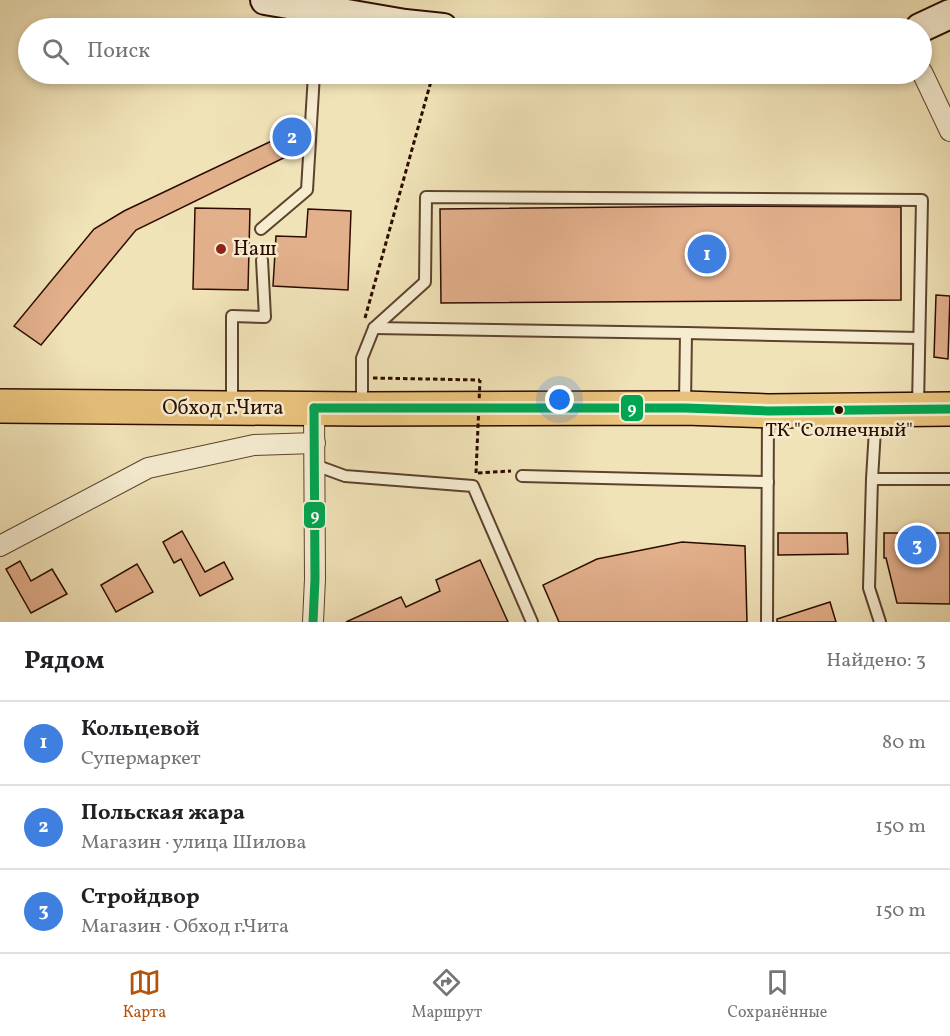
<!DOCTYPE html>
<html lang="ru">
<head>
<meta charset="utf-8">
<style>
  body { margin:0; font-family:Vollkorn,serif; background:#f2f2f2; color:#202124 }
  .you { position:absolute; left:560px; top:400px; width:21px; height:21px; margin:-15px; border:4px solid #fff; border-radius:50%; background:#1a73e8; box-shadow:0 0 0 9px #1a73e833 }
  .badge { display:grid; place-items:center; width:39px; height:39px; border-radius:50%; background:#b45309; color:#fff; font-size:20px; font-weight:700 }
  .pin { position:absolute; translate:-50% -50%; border:3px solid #fff; box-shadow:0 2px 6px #0006 }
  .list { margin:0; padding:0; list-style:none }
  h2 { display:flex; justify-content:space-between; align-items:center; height:78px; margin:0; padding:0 24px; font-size:26px }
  h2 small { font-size:20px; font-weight:400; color:#757577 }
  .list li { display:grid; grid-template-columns:39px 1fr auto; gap:18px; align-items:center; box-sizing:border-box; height:84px; padding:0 24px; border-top:2px solid #e0e0e0 }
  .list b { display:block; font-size:22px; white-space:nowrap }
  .list p { margin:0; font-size:20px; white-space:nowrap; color:#757577 }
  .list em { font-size:20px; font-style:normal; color:#757577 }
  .icon { flex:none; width:33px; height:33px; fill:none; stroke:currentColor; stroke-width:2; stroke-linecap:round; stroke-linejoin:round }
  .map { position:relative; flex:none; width:950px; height:622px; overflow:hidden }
  .search { position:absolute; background:#fff; box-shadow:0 3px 9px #0003; left:18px; right:18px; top:18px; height:66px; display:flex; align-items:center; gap:15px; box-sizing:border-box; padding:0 21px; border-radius:33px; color:#757577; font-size:22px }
  .sheet { height:330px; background:#fff }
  nav { display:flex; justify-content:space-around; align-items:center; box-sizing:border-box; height:84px; border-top:2px solid #e0e0e0; background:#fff; font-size:16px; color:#757577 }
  nav a { display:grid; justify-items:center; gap:3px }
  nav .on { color:#b45309 }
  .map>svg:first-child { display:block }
  .building { fill:#e3b08c; stroke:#2c0c00; stroke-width:1.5 }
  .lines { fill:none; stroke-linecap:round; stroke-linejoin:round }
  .lane-casing { stroke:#5d422e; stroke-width:14 }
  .street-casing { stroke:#5d422e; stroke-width:22 }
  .secondary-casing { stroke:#2c0c00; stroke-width:32 }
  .highway-casing { stroke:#2c0c00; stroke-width:36 }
  .path { stroke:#2c0c00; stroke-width:3; stroke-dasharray:4.5 3; stroke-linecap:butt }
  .lane { stroke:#f6edd1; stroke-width:10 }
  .street { stroke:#f6edd1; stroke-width:20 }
  .secondary { stroke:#f6edd1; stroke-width:28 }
  .highway { stroke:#e8c27c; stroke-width:33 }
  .path-bridge { stroke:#2c0c00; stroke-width:3; stroke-dasharray:4.5 3; stroke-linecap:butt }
  .bus-1-casing { stroke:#f6edd1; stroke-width:14 }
  .bus-1 { stroke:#00a651; stroke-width:9 }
  .poi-dot { fill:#8f2418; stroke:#f6edd1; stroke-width:2 }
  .bus-dot { fill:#2c0c00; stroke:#f6edd1; stroke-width:2 }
  .labels { text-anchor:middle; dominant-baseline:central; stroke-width:5; stroke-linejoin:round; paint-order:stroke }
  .bus-label { font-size:20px; fill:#2c0c00; stroke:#f6edd1 }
  .poi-label { font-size:21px; fill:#2c0c00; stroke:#f6edd1; text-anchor:start }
  .street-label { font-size:21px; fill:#2c0c00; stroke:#f6edd1 }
  .line-badge { stroke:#f6edd1; stroke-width:2 }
  .badge-label { font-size:16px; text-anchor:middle; font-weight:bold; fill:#fff }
</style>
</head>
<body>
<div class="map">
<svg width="950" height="622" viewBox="0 0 950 622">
  <rect width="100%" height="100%" fill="#f1e3b8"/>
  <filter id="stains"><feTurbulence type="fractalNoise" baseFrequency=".00333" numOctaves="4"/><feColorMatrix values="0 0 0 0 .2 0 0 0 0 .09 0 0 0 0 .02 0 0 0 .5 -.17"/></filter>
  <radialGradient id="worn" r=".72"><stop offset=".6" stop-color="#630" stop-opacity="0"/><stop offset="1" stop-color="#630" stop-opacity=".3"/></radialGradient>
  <!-- building -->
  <g class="building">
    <polygon points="301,127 302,149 136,230 41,345 14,326 94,229 124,211"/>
    <polygon points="733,206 901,207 901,300 441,303 440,209"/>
    <polygon points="195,208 250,209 248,290 193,289"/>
    <polygon points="308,209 351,211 348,290 273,286 276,236 306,237"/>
    <polygon points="936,295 950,296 948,359 934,357"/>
    <polygon points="182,531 205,572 224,562 233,579 200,596 181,559 174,563 163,542"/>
    <polygon points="778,533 847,533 848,554 778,555"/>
    <polygon points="884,533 950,533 950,604 897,603 886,558 884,558"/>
    <polygon points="682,542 745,546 747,622 559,622 543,585 597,559"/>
    <polygon points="480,560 508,622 346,622 401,597 406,607 440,591 436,580"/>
    <polygon points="20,561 31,581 52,569 67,594 31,613 6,569"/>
    <polygon points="137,564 153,592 116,612 101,585"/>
    <polygon points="830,602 836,622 777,622 777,619"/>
  </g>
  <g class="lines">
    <!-- lane casing -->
    <g class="lane-casing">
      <g id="lane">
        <polyline points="309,8 311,28"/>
        <polyline points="261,229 307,190 314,74"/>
        <polyline points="374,328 686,333 685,404"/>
        <polyline points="686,333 919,338"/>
        <polyline points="232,405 232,316 265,317 262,260"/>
        <polyline points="362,405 362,358 374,328 425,282 426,197 922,200 918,406"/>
        <polyline points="876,413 872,479 869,588 880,622"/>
        <polyline points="315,465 345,476 473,486 532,622"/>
        <polyline points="522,476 768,482"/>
        <polyline points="872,479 950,479"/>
        <polyline points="767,622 768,415"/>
      </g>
    </g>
    <!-- street casing -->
    <g class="street-casing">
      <g id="street">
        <polyline points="922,72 950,131"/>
        <polyline points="0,546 148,468 254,445 315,443"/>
        <polyline points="313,622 315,579 314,408"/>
      </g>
    </g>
    <!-- secondary casing -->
    <g class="secondary-casing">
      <g id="secondary">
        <polyline points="265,0 405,24 443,28"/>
        <polyline points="920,28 950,14"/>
      </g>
    </g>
    <!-- highway casing -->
    <g class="highway-casing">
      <polyline id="highway" points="0,406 361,409 685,408 768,411 950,409"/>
    </g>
    <!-- path -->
    <g class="path">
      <polyline points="365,318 433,74"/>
      <polyline points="373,378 480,380"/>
      <polyline points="478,473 511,471"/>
    </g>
    <!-- lane -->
    <use href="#lane" class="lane"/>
    <!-- street -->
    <use href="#street" class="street"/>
    <!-- secondary -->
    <use href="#secondary" class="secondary"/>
    <!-- highway -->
    <use href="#highway" class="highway"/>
    <!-- path-bridge -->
    <polyline class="path-bridge" points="476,473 480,380"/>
    <!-- bus-1 casing -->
    <g class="bus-1-casing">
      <g id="bus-1">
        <polyline points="314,408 685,408 768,411 950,409"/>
        <polyline points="313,622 315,579 314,408"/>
      </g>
    </g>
    <!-- bus-1 -->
    <use href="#bus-1" class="bus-1"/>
  </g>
  <!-- markers -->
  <circle class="poi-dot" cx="221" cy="249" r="6"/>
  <circle class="bus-dot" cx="839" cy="410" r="5"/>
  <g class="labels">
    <!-- bus labels -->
    <g class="bus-label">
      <text x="839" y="431">ТК "Солнечный"</text>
    </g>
    <!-- poi labels -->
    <g class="poi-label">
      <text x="233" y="249">Наш</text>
    </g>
    <!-- street labels -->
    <g class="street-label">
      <text x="223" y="408">Обход г.Чита</text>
    </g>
  </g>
  <g class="line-badge">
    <rect x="620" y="394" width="24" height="28" rx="6" fill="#00a651"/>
    <rect x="303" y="501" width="23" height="28" rx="6" fill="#00a651"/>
  </g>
  <g class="badge-label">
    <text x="632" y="414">9</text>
    <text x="315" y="521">9</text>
  </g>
  <rect width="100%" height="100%" filter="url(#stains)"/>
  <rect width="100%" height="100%" fill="url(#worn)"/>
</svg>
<div class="you"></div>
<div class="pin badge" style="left:707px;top:254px;background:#3f7fe0">1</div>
<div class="pin badge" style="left:292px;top:137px;background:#3f7fe0">2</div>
<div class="pin badge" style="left:917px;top:545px;background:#3f7fe0">3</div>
<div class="search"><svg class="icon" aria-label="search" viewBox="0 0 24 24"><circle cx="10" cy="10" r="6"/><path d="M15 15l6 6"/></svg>Поиск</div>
</div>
<section class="sheet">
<h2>Рядом<small>Найдено: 3</small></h2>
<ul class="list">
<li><span class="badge" style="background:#3f7fe0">1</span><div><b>Кольцевой</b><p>Супермаркет</p></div><em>80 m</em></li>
<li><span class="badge" style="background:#3f7fe0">2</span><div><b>Польская жара</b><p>Магазин · улица Шилова</p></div><em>150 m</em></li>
<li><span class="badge" style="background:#3f7fe0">3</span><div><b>Стройдвор</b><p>Магазин · Обход г.Чита</p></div><em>150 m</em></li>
</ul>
</section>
<nav>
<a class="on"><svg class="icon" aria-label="map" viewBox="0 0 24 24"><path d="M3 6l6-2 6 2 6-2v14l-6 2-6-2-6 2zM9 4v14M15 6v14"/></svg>Карта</a>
<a><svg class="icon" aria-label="directions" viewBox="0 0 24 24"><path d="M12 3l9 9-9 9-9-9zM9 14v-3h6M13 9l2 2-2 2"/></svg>Маршрут</a>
<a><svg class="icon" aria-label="saved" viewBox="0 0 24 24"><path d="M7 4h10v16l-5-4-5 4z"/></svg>Сохранённые</a>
</nav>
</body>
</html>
